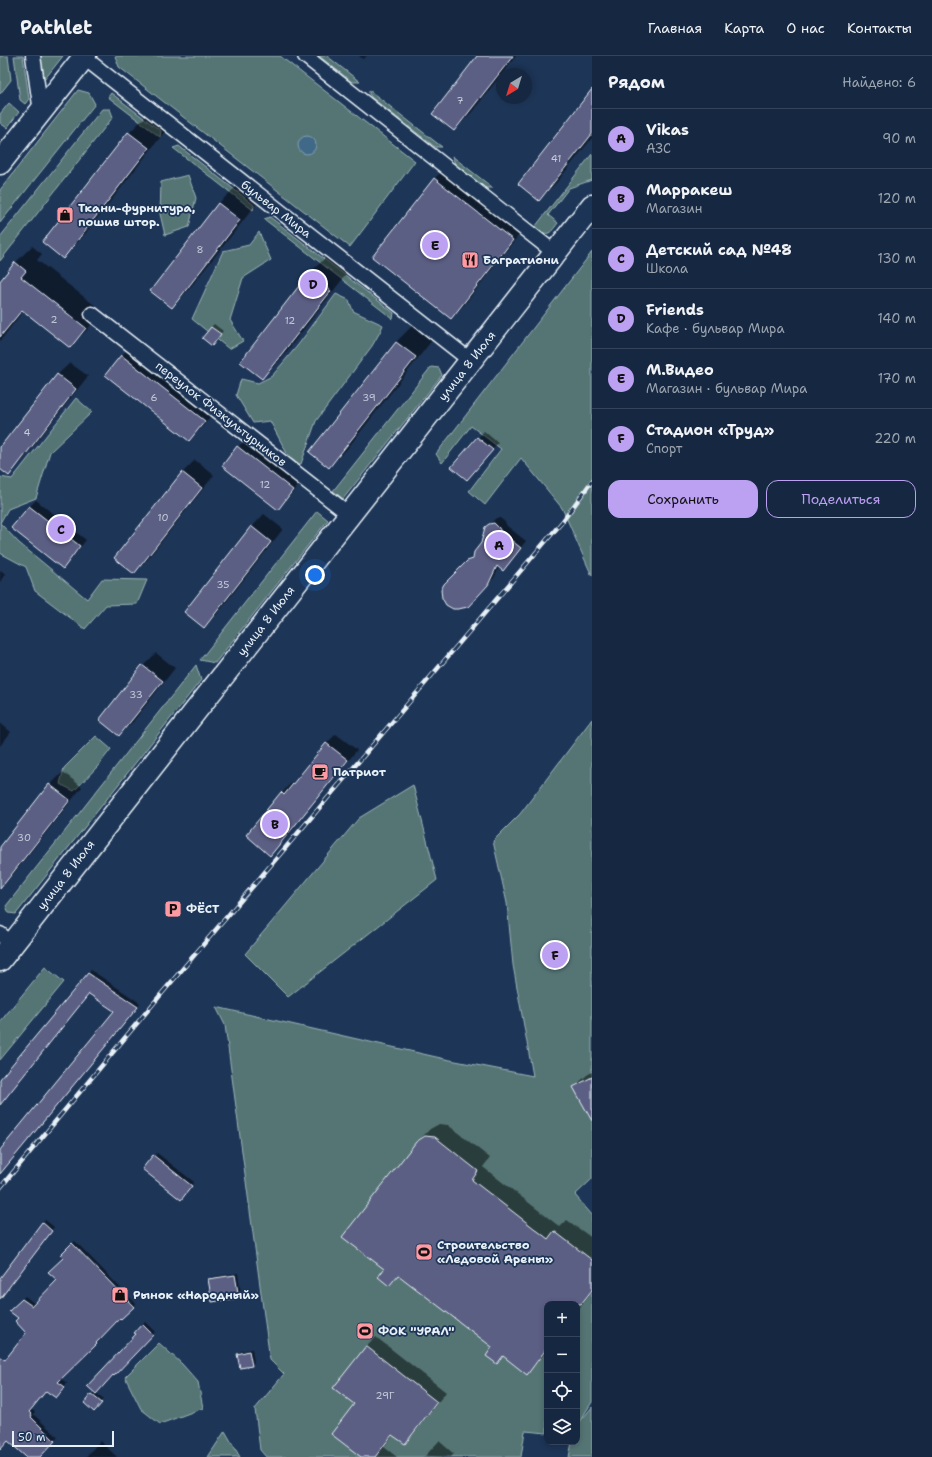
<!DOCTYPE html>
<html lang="ru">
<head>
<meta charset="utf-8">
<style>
  body { margin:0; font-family:"Shantell Sans",sans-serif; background:#23344c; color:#f1f3f6 }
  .controls { position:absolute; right:12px; bottom:12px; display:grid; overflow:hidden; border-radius:8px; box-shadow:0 2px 6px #0003 }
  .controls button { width:36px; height:36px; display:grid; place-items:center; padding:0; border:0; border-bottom:1px solid #35445a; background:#162841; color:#f1f3f6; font:20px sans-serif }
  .compass { position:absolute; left:496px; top:12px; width:36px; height:36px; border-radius:50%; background:#162841; box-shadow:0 2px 6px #0003; rotate:218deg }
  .scale { position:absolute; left:12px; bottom:10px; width:102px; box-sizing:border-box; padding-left:4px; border:2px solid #e8f1f8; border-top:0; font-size:11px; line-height:14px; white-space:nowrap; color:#e8f1f8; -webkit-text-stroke:3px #1d3557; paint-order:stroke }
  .you { position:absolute; left:315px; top:519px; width:14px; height:14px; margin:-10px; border:3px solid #fff; border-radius:50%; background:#1a73e8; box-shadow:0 0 0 6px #1a73e833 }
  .badge { display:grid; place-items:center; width:26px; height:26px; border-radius:50%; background:#bca0f2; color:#111; font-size:13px; font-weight:700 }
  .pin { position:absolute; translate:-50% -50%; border:2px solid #fff; box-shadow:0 1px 4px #0006 }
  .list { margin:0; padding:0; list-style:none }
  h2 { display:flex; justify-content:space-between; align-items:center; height:52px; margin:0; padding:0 16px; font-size:17px }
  h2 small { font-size:13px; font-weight:400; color:#9ea6b1 }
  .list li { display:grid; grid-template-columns:26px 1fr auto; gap:12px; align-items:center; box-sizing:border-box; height:60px; padding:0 16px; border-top:1px solid #35445a }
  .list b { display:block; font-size:15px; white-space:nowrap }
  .list p { margin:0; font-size:13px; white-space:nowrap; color:#9ea6b1 }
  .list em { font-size:13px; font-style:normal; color:#9ea6b1 }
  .actions { display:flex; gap:8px; padding:12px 16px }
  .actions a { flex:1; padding:9px 0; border:1px solid #bca0f2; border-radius:12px; text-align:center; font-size:14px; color:#bca0f2 }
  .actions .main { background:#bca0f2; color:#111 }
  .icon { flex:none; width:22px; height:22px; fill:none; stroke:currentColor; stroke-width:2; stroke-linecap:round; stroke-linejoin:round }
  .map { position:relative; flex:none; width:592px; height:1401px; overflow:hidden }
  header { display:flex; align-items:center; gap:24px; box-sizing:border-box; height:56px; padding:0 20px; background:#162841; border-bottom:1px solid #35445a }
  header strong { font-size:19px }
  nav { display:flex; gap:22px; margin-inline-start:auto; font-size:14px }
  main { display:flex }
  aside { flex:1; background:#162841 }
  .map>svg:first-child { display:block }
  .green { fill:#547575; stroke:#9eb3b6 }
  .water { fill:#406988; stroke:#839fb5 }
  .shadow { fill:#0007 }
  .building { fill:#5b5f84; stroke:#e8f1f8 }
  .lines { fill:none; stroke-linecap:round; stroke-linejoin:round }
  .minor-casing { stroke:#e8f1f8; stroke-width:17 }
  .primary-casing { stroke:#e8f1f8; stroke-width:25 }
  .minor { stroke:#1d3557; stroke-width:14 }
  .primary { stroke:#1d3557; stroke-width:22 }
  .rail-casing { stroke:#e8f1f8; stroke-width:4.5 }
  .rail { stroke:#1d3557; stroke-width:3; stroke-dasharray:9; stroke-linecap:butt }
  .labels { text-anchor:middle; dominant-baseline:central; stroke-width:3.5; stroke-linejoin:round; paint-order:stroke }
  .number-label { font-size:10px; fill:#c5ccdb }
  .poi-label { font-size:12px; font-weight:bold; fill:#e8f1f8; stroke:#1d3557; text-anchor:start }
  .street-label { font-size:12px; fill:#e8f1f8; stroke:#1d3557 }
</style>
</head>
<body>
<header>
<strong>Pathlet</strong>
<nav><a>Главная</a><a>Карта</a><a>О нас</a><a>Контакты</a></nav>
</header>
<main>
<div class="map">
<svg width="592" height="1401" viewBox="0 0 592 1401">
  <rect width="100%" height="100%" fill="#1d3557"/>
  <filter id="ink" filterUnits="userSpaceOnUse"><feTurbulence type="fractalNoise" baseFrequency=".025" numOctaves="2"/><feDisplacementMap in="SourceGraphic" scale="8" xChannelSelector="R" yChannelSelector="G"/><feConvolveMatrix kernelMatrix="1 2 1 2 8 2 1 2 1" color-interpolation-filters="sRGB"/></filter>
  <g filter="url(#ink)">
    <!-- green -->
    <g class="green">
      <polygon points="0,0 8,0 11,24 0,38"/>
      <polygon points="14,0 23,0 29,43 25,48 20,44"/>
      <polygon points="40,0 63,0 44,24"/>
      <polygon points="115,0 280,0 415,105 350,191 119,11"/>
      <polygon points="319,0 327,0 360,26 352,26"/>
      <polygon points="78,34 89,37 95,48 0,167 0,134"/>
      <polygon points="369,34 442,91 435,91 372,42 369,38"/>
      <polygon points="111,37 161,75 160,81 108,41"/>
      <polygon points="9,47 19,56 7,72 0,67 0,58"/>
      <polygon points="102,53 110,53 113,61 0,205 0,181"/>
      <polygon points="179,90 254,149 253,154 173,92"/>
      <path d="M592,98V124L569,132L548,159L558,167C549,179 548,181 535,171Z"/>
      <polygon points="452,100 493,132 485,132 455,108"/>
      <polygon points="188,119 196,142 189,171 165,179 160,158 161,126"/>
      <polygon points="270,161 394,257 393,263 264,163"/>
      <polygon points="259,176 271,204 243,222 230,264 243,285 229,293 192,263 223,195 249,189"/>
      <polygon points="592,196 592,520 562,452 521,402 485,449 469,435 501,393 471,370 442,407 436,398"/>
      <polygon points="336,238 349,244 353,255 383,269 380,276 372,290 316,365 301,408 292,407 270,365 253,367 236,339 241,323 258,327 272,320 298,289"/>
      <polygon points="431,311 439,312 442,319 343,443 333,435"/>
      <polygon points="76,342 92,356 50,396 36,442 8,453 0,467 0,421 12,423"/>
      <polygon points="317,455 328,464 215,607 200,604"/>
      <polygon points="0,467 19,487 87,543 102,523 147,524 137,548 106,549 85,573 35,535 26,511 0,497"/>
      <polygon points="196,609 201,624 16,858 9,857 6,850"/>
      <polygon points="592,663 592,1123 575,1139 592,1159 592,1346 578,1368 592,1351 592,1401 569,1401 572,1386 577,1386 577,1248 547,1248 547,1377 525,1375 521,1401 266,1401 260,1394 255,1353 284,1318 270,1304 225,969 216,951 445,1003 533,1020 513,909 507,847 493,785 520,758"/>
      <polygon points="96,680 111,693 98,710 74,735 60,728 64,712"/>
      <polygon points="413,729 437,824 288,941 245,898 359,762"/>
      <polygon points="45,911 64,926 0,1004 0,966"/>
      <polygon points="159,1287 182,1308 198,1326 203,1352 160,1368 141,1353 125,1321"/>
      <polygon points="225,1375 240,1401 208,1401"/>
    </g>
    <!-- water -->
    <circle class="water" cx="307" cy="89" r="9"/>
    <!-- shadow -->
    <g class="shadow">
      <polygon points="359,0 367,0 363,3"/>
      <polygon points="478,0 516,0 472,56 454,74"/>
      <polygon points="592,35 592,82 557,126 539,144"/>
      <polygon points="147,59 166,74 81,183 63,201 44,186 129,77"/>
      <polygon points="447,110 525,171 464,249 451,262 373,201 435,122"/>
      <polygon points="237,130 258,146 189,233 172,251 151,235 219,147"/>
      <polygon points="32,190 42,198 37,204 102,255 87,274 70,291 24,254 0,285 0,227 15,207"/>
      <polygon points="327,200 348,216 280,304 262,322 309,218"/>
      <polygon points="214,268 223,275 215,285 211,271"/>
      <polygon points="414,268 433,283 347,393 329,411 310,396 396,286"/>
      <polygon points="134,287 217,352 202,371 189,384 121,300"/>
      <polygon points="70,307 88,320 21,406 8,418 0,412 0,393 57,319"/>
      <polygon points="484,375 498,387 467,423 453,411"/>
      <polygon points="251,378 305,421 290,440 278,453 238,391"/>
      <polygon points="195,404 214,419 147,504 134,517 182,417"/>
      <polygon points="36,444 86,484 69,505 29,451"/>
      <polygon points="264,458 283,473 217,558 204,571 252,471"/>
      <polygon points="496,462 500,462 505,466 507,470 526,485 503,514 499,511 494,522 474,543 445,528 475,499 482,487 486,472"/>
      <polygon points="0,514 6,518 0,526"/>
      <polygon points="156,597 175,612 132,667 119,679 100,664 143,610"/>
      <polygon points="0,667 11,676 0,690"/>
      <polygon points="336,678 357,694 279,789 270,798 282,737 291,727 293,730 327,687"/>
      <polygon points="63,716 82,731 14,817 2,830 0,829 0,793 50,729"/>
      <polygon points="91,914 140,947 0,1118 0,1096 115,955 89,937 0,1048 0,1024"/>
      <polygon points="592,1016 592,1063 574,1031 587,1019"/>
      <polygon points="439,1068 448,1069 490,1102 483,1111 560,1171 567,1164 592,1182 592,1236 577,1256 577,1248 547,1248 547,1295 527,1318 503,1300 497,1306 494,1291 399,1218 389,1229 385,1213 417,1086 430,1073"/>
      <polygon points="157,1097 194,1126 184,1140 144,1113"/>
      <polygon points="45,1164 54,1171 0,1242 0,1223"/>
      <polygon points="75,1185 136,1248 121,1262 120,1261 98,1283 99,1285 60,1322 67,1327 58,1338 46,1334 31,1353 35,1356 33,1358 58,1381 39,1401 27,1401 8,1383 0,1392 0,1311 28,1277 19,1262 10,1255 25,1240 35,1248 58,1224 64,1202 61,1199"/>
      <polygon points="238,1217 241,1238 238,1241 209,1224 212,1221"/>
      <polygon points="145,1266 155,1276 96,1337 104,1343 97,1351 92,1338 137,1278 135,1277"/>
      <polygon points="376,1281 446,1336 414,1377 405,1387 394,1378 384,1391 397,1401 362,1401 355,1348 366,1291"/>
      <polygon points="252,1293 254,1306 251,1309 238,1298 241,1295"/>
      <polygon points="100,1385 117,1401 86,1401"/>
      <polygon points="439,1385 454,1398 451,1401 425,1400"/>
    </g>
    <!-- building -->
    <g class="building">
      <polygon points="477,0 513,0 454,75 432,58"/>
      <polygon points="592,33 592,78 539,145 518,128"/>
      <polygon points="128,76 149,92 63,203 42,186"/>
      <polygon points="434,122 513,184 451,263 372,201"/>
      <polygon points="218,147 240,164 172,252 150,235"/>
      <polygon points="15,206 26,215 21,221 86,272 70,292 22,254 0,281 0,225"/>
      <polygon points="309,217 331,235 262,323 240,306"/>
      <polygon points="211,271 221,278 212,290 202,282"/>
      <polygon points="396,286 416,301 329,412 309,396"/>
      <polygon points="121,299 205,365 189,385 105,319"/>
      <polygon points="57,318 76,333 9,420 0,413 0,391"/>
      <polygon points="477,381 493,394 467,424 451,411"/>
      <polygon points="237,390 293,434 278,454 222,410"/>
      <polygon points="182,416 202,432 134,518 114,502"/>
      <polygon points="29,450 80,490 63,513 11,472"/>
      <polygon points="494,467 499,472 501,476 521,492 503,515 497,510 488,529 468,551 458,553 453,553 446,549 442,542 441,534 444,528 467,505 473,503 474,496 481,487 485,471 489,468"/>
      <polygon points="251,470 271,486 204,572 184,556"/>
      <polygon points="142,609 163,625 119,680 99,664"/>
      <polygon points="326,687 348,704 270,800 246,779 281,736 284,739"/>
      <polygon points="49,728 70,744 0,833 0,791"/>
      <polygon points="88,917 138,951 0,1118 0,1094 114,955 89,938 0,1049 0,1023"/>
      <polygon points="592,1021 592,1065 573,1031"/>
      <polygon points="425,1080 435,1081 478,1115 472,1124 548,1183 554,1175 592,1204 592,1234 581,1248 547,1248 547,1292 527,1319 503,1300 497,1308 486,1300 492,1291 398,1219 389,1230 378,1221 384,1213 342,1181 416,1086"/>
      <polygon points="153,1099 192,1130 181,1144 142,1113"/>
      <polygon points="42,1166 52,1175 0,1243 0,1222"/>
      <polygon points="72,1187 134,1251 121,1263 120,1262 96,1287 97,1288 58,1326 65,1331 56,1342 46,1335 29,1356 32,1359 31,1361 55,1385 40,1401 26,1401 8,1385 0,1394 0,1301 5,1304 26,1277 15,1265 18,1262 9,1255 22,1243 32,1250 57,1224 48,1216 63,1202 60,1199"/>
      <polygon points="235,1219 239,1242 212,1246 208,1223"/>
      <polygon points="142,1268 153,1279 114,1320 113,1319 96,1338 87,1330 136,1278 134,1277"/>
      <polygon points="366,1290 437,1346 405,1388 392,1379 375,1401 361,1401 331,1378 354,1348 333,1332"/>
      <polygon points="249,1295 252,1310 240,1312 237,1298"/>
      <polygon points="91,1338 102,1347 94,1356 84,1347"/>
    </g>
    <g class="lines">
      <!-- minor casing -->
      <g class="minor-casing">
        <g id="minor">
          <polyline points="33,0 41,56"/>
          <polyline points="82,0 471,305"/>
          <polyline points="305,0 555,197"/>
          <polyline points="92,258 350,459"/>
          <polyline points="0,878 12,888"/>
        </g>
      </g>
      <!-- primary casing -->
      <g class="primary-casing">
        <g id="primary">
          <polyline points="0,107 85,0"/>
          <polyline points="0,904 592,150"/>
        </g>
      </g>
      <!-- minor -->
      <use href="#minor" class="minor"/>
      <!-- primary -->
      <use href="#primary" class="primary"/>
      <!-- rail casing -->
      <g class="rail-casing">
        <polyline id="rail" points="0,1132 163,936 562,466 592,425"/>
      </g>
      <!-- rail -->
      <use href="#rail" class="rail"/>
    </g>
  </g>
  <!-- icons -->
  <defs>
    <g id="shop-square" transform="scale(0.9)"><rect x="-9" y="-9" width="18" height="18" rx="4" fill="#ff9aa2" stroke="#1d3557"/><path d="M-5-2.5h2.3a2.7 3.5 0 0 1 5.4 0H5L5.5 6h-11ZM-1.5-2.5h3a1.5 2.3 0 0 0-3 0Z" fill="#111"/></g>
    <g id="restaurant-square" transform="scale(0.9)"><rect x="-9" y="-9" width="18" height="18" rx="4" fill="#ff9aa2" stroke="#1d3557"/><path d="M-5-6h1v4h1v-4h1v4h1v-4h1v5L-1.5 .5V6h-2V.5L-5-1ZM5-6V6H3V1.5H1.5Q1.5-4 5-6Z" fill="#111"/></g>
    <g id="cafe-square" transform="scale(0.9)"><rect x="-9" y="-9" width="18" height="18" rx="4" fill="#ff9aa2" stroke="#1d3557"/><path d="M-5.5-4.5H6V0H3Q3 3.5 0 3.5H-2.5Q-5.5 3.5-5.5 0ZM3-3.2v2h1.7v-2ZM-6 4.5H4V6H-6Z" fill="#111"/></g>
    <g id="parking-square" transform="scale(0.9)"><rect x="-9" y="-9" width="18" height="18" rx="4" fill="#ff9aa2" stroke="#1d3557"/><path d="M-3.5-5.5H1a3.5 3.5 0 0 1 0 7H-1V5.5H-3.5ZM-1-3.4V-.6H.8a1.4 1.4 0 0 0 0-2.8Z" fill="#111"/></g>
    <g id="stadium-square" transform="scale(0.9)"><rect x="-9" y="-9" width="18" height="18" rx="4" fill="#ff9aa2" stroke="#1d3557"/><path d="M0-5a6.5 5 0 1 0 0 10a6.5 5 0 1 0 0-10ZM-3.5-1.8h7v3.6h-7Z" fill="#111"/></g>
  </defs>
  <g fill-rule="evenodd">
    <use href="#shop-square" x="65" y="159"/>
    <use href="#restaurant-square" x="470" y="204"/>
    <use href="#cafe-square" x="320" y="716"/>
    <use href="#parking-square" x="173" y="853"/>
    <use href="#stadium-square" x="424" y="1196"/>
    <use href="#shop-square" x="120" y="1239"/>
    <use href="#stadium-square" x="365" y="1275"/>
  </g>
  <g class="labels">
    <!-- number labels -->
    <g class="number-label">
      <text x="460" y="44">7</text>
      <text x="556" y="102">41</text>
      <text x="200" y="193">8</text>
      <text x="54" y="263">2</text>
      <text x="290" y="264">12</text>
      <text x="154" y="341">6</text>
      <text x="369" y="341">39</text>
      <text x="27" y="376">4</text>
      <text x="265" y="428">12</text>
      <text x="163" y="461">10</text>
      <text x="223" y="528">35</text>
      <text x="136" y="638">33</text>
      <text x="24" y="781">30</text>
      <text x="385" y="1339">29Г</text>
    </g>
    <!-- poi labels -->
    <g class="poi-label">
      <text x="78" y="152">Ткани-фурнитура,<tspan x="78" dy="14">пошив штор.</tspan></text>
      <text x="483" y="204">Багратиони</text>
      <text x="333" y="716">Патриот</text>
      <text x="186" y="853">ФЁСТ</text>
      <text x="437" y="1189">Строительство<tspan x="437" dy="14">«Ледовой Арены»</tspan></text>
      <text x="133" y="1239">Рынок «Народный»</text>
      <text x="378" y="1275">ФОК "УРАЛ"</text>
    </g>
    <!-- street labels -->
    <g class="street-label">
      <text transform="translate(276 153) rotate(38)">бульвар Мира</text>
      <text transform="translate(467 310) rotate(-52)">улица 8 Июля</text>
      <text transform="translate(221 358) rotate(38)">переулок Физкультурников</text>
      <text transform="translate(266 565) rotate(-52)">улица 8 Июля</text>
      <text transform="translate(66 819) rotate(-52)">улица 8 Июля</text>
    </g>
  </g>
</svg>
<div class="controls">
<button>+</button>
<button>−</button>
<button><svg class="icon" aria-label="locate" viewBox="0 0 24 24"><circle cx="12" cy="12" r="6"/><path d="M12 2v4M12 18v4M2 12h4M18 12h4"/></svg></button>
<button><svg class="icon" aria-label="layers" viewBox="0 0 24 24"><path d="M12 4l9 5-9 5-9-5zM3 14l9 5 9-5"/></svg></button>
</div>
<svg class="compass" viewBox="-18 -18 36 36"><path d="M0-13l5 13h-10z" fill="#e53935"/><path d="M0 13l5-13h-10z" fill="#9ea6b1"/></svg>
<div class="scale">50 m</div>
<div class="you"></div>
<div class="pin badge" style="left:499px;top:489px">A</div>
<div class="pin badge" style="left:275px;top:768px">B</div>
<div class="pin badge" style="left:61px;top:473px">C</div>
<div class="pin badge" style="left:313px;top:228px">D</div>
<div class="pin badge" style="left:435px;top:189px">E</div>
<div class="pin badge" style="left:555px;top:899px">F</div>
</div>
<aside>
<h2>Рядом<small>Найдено: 6</small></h2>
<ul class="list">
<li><span class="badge">A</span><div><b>Vikas</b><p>АЗС</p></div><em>90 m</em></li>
<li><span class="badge">B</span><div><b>Марракеш</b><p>Магазин</p></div><em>120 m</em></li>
<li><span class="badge">C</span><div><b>Детский сад №48</b><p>Школа</p></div><em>130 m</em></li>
<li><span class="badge">D</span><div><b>Friends</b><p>Кафе · бульвар Мира</p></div><em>140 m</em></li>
<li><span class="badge">E</span><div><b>М.Видео</b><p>Магазин · бульвар Мира</p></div><em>170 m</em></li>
<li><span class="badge">F</span><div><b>Стадион «Труд»</b><p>Спорт</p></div><em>220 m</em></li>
</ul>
<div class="actions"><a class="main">Сохранить</a><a>Поделиться</a></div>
</aside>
</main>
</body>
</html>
